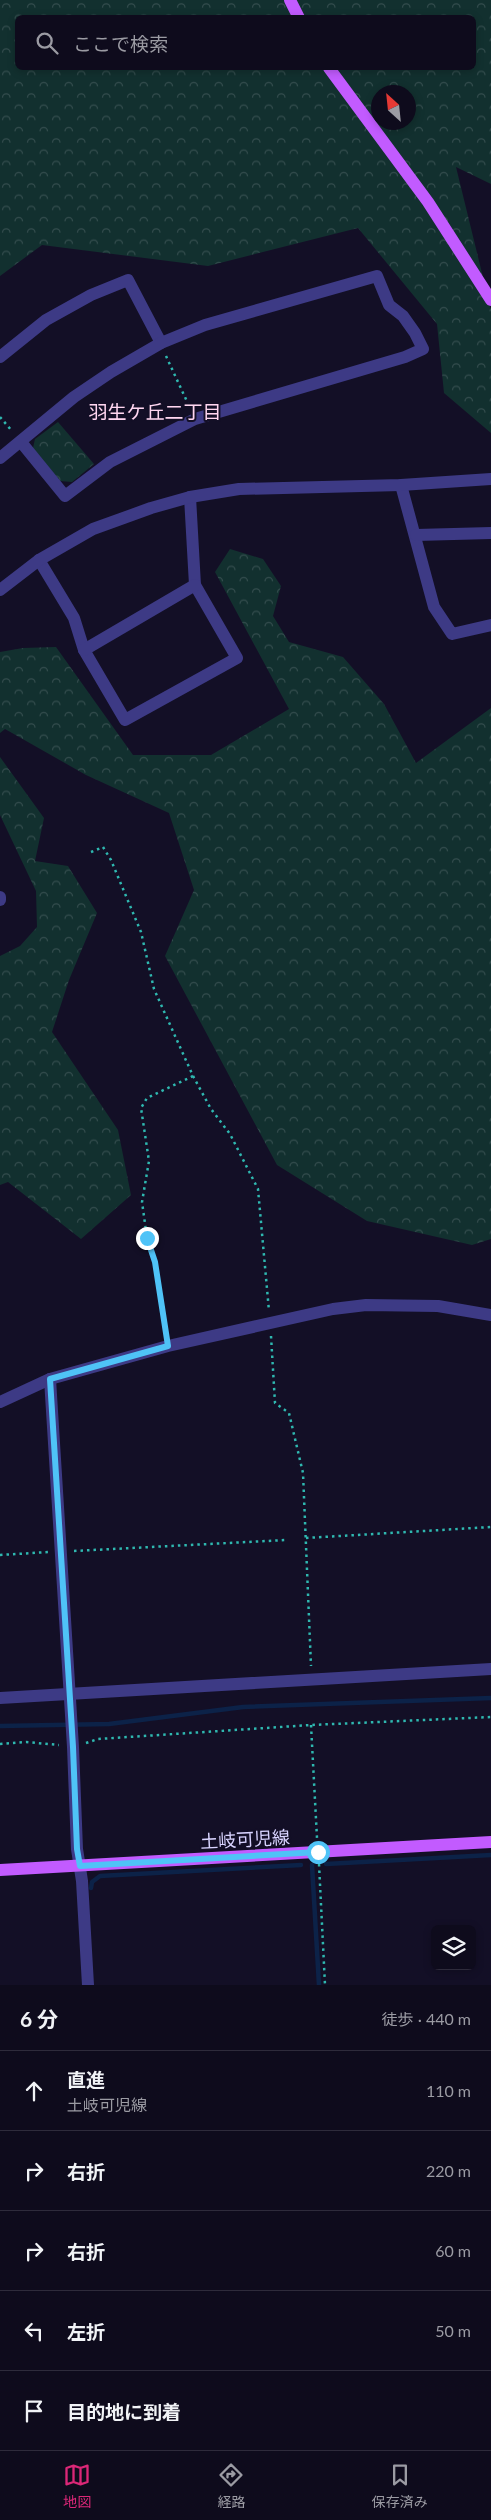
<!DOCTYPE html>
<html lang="ja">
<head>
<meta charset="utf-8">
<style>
  body { margin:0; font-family:Lato,"Noto Sans JP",sans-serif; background:#171425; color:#f1f3f6 }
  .controls { position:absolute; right:15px; bottom:15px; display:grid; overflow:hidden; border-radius:8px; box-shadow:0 2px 8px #0003 }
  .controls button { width:45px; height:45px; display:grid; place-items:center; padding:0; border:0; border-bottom:1px solid #2e2b3b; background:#0e0b1c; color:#f1f3f6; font:25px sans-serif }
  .compass { position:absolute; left:371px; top:85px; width:45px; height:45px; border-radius:50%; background:#0e0b1c; box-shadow:0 2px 8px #0003; rotate:333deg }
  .stop { position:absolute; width:15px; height:15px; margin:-11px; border:4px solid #4fc3f7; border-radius:50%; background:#fff }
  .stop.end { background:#4fc3f7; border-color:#fff; box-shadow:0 1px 5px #0008 }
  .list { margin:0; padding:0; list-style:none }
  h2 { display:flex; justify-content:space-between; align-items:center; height:65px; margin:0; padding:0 20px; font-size:21px }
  h2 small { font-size:16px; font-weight:400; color:#9b9ba3 }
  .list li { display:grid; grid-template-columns:32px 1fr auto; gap:15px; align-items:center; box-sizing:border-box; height:80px; padding:0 20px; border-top:1px solid #2e2b3b }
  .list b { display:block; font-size:19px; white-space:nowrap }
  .list p { margin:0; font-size:16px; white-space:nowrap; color:#9b9ba3 }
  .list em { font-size:16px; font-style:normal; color:#9b9ba3 }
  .icon { flex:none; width:28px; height:28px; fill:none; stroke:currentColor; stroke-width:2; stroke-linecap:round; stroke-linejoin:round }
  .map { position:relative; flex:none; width:491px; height:1985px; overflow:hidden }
  .search { position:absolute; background:#0e0b1c; box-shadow:0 2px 8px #0003; left:15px; right:15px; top:15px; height:55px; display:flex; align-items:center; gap:12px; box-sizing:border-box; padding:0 18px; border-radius:8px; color:#9b9ba3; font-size:19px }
  .sheet { height:465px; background:#0e0b1c }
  nav { display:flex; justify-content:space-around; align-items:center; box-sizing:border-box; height:70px; border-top:1px solid #2e2b3b; background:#0e0b1c; font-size:14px; color:#9b9ba3 }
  nav a { display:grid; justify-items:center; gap:2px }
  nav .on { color:#db2777 }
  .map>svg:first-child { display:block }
  .forest { fill:url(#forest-crowns); fill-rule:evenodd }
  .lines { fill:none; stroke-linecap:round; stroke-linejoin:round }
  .stream { stroke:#0c2248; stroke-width:4.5 }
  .path { stroke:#2fb8b0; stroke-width:2.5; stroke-dasharray:2.5 4; stroke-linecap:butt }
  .minor { stroke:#3d3a85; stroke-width:12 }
  .major { stroke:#c25bff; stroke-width:12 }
  .route { stroke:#4fc3f7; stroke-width:6 }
  .labels { text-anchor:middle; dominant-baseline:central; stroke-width:4; stroke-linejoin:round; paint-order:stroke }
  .street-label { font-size:18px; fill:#d9d4ff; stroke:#130f26 }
  .neighbourhood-label { font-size:19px; fill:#ffd6f0; stroke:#130f26 }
</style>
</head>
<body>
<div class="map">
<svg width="491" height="1985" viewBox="0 0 491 1985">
  <defs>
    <pattern id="forest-crowns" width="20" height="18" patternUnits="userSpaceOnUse" patternTransform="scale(1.25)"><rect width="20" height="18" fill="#12302f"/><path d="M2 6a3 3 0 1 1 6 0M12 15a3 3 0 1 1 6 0" fill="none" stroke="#344d4e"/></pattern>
  </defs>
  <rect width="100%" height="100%" fill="#130f26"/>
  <!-- forest -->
  <g class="forest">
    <path d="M0,0H491V184L456,167L491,310V433L444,393L437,324L358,228L208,266L42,245L0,276ZM18,18H474V68H18ZM378,92H408V122H378Z"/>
    <polygon points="58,422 94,464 72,482 60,481 33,448 35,439"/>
    <polygon points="230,549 263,559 281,586 273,616 289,642 343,657 384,704 416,763 491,708 491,1239 472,1245 367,1221 277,1165 165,956 194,890 169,813 86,775 5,729 0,733 0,652 23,648 56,647 133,755 211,755 289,709 215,572"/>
    <polygon points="0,757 44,818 35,861 68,866 97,913 69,980 52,1032 118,1130 131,1195 81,1239 8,1182 0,1185 0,956 20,946 37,927 36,891 0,815"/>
  </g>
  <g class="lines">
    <!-- stream -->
    <g class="stream">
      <polyline points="0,1726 109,1724 243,1707 491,1698"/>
      <polyline points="326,1864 491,1855"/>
      <polyline points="312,1865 319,1985"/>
      <polyline points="91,1888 92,1882 100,1876 301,1865"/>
    </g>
    <!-- path -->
    <g class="path">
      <polyline points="166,356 190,408"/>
      <polyline points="0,417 12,431"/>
      <polyline points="91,852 103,847 111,860 141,932 154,989 193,1076 147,1098 141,1108 149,1161 142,1202 147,1238 155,1262 166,1335"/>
      <polyline points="193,1076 211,1109 230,1134 258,1189 269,1311"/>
      <polyline points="271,1336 275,1403 289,1413 303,1473 311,1666"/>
      <polyline points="306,1538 491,1527"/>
      <polyline points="74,1551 286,1540"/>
      <polyline points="0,1555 48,1552"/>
      <polyline points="311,1725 317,1838"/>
      <polyline points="86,1743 98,1739 311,1725 491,1717"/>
      <polyline points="0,1744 26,1742 59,1745"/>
      <polyline points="319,1864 325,1985"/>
    </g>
    <!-- minor -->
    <g class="minor">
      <polyline points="0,357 46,320 91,295 128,280 161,343"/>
      <polyline points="0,458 74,397 111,372 161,343 205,325 377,276 389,305 403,316 415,333 423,349 405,357 195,419 110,462 65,496 21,442"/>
      <polyline points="401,485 434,607 452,634 491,625"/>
      <polyline points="416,535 491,533"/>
      <polyline points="39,560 74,618 84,650 125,720 237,658 195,585 190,497"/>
      <polyline points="0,590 39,560 93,529 151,508 190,497 239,489 401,485 491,479"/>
      <polyline points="84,650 195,585"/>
      <polyline points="0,897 0,900"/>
      <polyline points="50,1379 73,1747 77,1849 82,1881 88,1985"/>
      <polyline points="0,1402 50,1379 168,1346 333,1309 366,1305 438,1306 491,1315"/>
      <polyline points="0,1698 491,1669"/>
    </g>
    <!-- major -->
    <g class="major">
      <polyline points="290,0 299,18"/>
      <polyline points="329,68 428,202 491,300"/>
      <polyline points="0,1870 491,1842"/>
    </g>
  </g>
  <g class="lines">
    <!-- route -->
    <polyline class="route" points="147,1238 155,1262 168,1346 50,1379 73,1747 77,1849 80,1866 318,1852"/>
  </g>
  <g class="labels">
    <!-- street labels -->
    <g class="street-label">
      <text transform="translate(245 1839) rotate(-3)">土岐可児線</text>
    </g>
    <!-- neighbourhood labels -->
    <g class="neighbourhood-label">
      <text x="155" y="411">羽生ケ丘二丁目</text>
    </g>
  </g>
</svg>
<div class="controls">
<button><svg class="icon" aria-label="layers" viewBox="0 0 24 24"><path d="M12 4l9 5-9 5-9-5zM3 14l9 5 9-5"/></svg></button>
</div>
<svg class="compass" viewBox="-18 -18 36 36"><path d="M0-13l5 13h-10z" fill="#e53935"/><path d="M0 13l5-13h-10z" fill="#9b9ba3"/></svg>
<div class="stop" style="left:318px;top:1852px"></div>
<div class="stop end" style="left:147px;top:1238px"></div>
<div class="search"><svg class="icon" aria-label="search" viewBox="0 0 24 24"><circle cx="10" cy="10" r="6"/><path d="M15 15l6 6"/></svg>ここで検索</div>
</div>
<section class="sheet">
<h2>6 分<small>徒歩 · 440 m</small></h2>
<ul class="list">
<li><svg class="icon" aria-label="ahead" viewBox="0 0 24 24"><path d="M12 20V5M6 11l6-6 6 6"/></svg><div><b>直進</b><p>土岐可児線</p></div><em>110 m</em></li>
<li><svg class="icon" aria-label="right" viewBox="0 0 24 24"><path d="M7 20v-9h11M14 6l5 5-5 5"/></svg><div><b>右折</b></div><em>220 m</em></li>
<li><svg class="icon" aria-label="right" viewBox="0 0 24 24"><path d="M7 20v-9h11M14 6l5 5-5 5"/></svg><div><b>右折</b></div><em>60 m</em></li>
<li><svg class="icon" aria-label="left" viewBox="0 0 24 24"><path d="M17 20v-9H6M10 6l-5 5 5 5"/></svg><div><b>左折</b></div><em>50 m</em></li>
<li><svg class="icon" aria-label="arrive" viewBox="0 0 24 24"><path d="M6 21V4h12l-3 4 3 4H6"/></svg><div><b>目的地に到着</b></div></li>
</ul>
</section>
<nav>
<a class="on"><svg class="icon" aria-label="map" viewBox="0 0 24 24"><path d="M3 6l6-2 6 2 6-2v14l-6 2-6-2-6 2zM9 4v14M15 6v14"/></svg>地図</a>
<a><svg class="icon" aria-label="directions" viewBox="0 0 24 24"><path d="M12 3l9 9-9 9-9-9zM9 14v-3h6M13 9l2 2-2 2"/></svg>経路</a>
<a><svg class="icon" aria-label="saved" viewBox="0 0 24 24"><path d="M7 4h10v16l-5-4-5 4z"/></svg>保存済み</a>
</nav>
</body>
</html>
